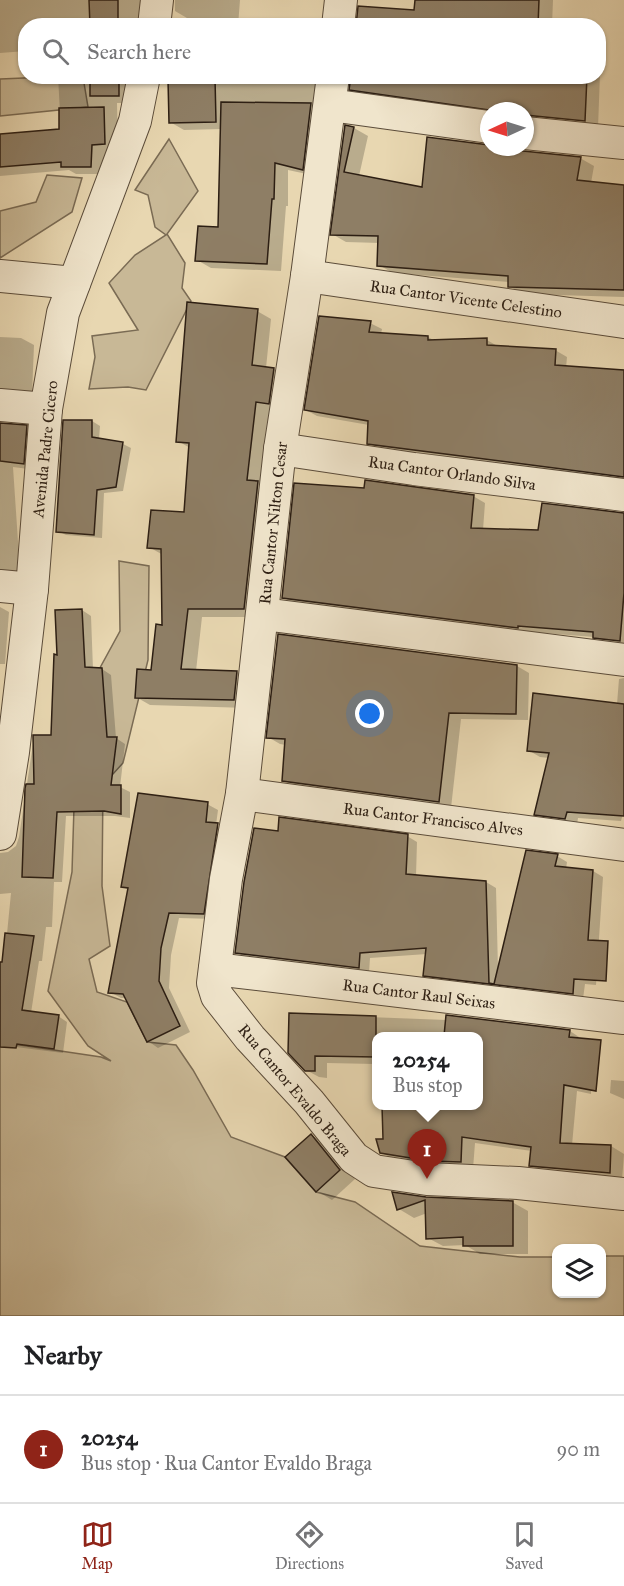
<!DOCTYPE html>
<html lang="en">
<head>
<meta charset="utf-8">
<style>
  body { margin:0; font-family:"IM FELL Great Primer",serif; background:#f6f6f6; color:#202124 }
  .controls { position:absolute; right:18px; bottom:18px; display:grid; overflow:hidden; border-radius:12px; box-shadow:0 2px 4px #0004 }
  .controls button { width:54px; height:54px; display:grid; place-items:center; padding:0; border:0; border-bottom:2px solid #e0e0e0; background:#fff; color:#202124; font:30px sans-serif }
  .compass { position:absolute; left:480px; top:102px; width:54px; height:54px; border-radius:50%; background:#fff; box-shadow:0 2px 4px #0004; rotate:266deg }
  .you { position:absolute; left:370px; top:714px; width:21px; height:21px; margin:-15px; border:4px solid #fff; border-radius:50%; background:#1a73e8; box-shadow:0 0 0 9px #1a73e833 }
  .badge { display:grid; place-items:center; width:39px; height:39px; border-radius:50%; background:#8f2418; color:#fff; font-size:20px; font-weight:700 }
  .pin { position:absolute; translate:-50% -50px; filter:drop-shadow(0 2px 3px #0008) }
  .pin::after { content:''; position:absolute; top:32px; width:21px; height:18px; background:inherit; clip-path:polygon(0 0,100% 0,50% 100%) }
  .popup { position:absolute; left:372px; top:1032px; width:111px; height:78px; box-sizing:border-box; display:grid; place-content:center; border-radius:12px; background:#fff; filter:drop-shadow(0 2px 4px #0005); font-size:20px; white-space:nowrap; color:#757577 }
  .popup b { font-size:22px; color:#202124 }
  .popup::after { content:''; position:absolute; left:50%; top:100%; margin-left:-12px; border:12px solid transparent; border-top-color:#fff }
  .list { margin:0; padding:0; list-style:none }
  h2 { display:flex; justify-content:space-between; align-items:center; height:78px; margin:0; padding:0 24px; font-size:26px }
  h2 small { font-size:20px; font-weight:400; color:#757577 }
  .list li { display:grid; grid-template-columns:39px 1fr auto; gap:18px; align-items:center; box-sizing:border-box; height:108px; padding:0 24px; border-top:2px solid #e0e0e0 }
  .list b { display:block; font-size:22px; white-space:nowrap }
  .list p { margin:0; font-size:20px; white-space:nowrap; color:#757577 }
  .list em { font-size:20px; font-style:normal; color:#757577 }
  .icon { flex:none; width:33px; height:33px; fill:none; stroke:currentColor; stroke-width:2; stroke-linecap:round; stroke-linejoin:round }
  .map { position:relative; flex:none; width:624px; height:1316px; overflow:hidden }
  .search { position:absolute; background:#fff; box-shadow:0 2px 4px #0004; left:18px; right:18px; top:18px; height:66px; display:flex; align-items:center; gap:15px; box-sizing:border-box; padding:0 21px; border-radius:24px; color:#757577; font-size:22px }
  .sheet { height:186px; background:#fff }
  nav { display:flex; justify-content:space-around; align-items:center; box-sizing:border-box; height:84px; border-top:2px solid #e0e0e0; background:#fff; font-size:16px; color:#757577 }
  nav a { display:grid; justify-items:center; gap:3px }
  nav .on { color:#8f2418 }
  .map>svg:first-child { display:block }
  .green { fill:#c8b896; stroke:#7a6b54; stroke-width:1.5 }
  .shadow { fill:#0003 }
  .building { fill:#8e7e65; stroke:#2c1e13; stroke-width:1.5 }
  .lines { fill:none; stroke-linecap:round; stroke-linejoin:round }
  .minor-casing { stroke:#5b4c3a; stroke-width:34 }
  .minor { stroke:#f0e5cc; stroke-width:32 }
  .labels { text-anchor:middle; dominant-baseline:central; stroke-width:4.5; stroke-linejoin:round; paint-order:stroke }
  .street-label { font-size:16px; fill:#2c1e13; stroke:#f0e5cc }
</style>
</head>
<body>
<div class="map">
<svg width="624" height="1316" viewBox="0 0 624 1316">
  <rect width="100%" height="100%" fill="#e8d7b1"/>
  <filter id="stains"><feTurbulence type="fractalNoise" baseFrequency=".00333" numOctaves="4"/><feColorMatrix values="0 0 0 0 .2 0 0 0 0 .09 0 0 0 0 .02 0 0 0 .5 -.17"/></filter>
  <radialGradient id="worn" r=".72"><stop offset=".6" stop-color="#630" stop-opacity="0"/><stop offset="1" stop-color="#630" stop-opacity=".3"/></radialGradient>
  <!-- green -->
  <g class="green">
    <polygon points="48,77 83,77 88,107 0,116 0,79"/>
    <polygon points="169,139 198,191 167,234 185,263 182,288 191,301 146,390 128,387 89,389 95,357 92,336 138,330 109,283 135,255 166,235 155,227 148,195 135,190"/>
    <polygon points="47,175 82,178 72,212 0,258 0,211 36,202"/>
    <polygon points="119,561 149,566 148,660 123,763 103,785 102,886 110,946 89,959 97,992 127,1002 147,1042 176,1045 193,1070 231,1137 285,1157 316,1192 355,1202 420,1246 520,1257 556,1257 556,1294 602,1294 602,1256 624,1256 624,1316 0,1316 0,1042 101,1057 111,1061 88,1046 48,991 72,872 77,710 120,631"/>
  </g>
  <!-- shadow -->
  <g class="shadow">
    <polygon points="0,0 156,0 143,19 134,19 134,26 26,26 26,51 0,53"/>
    <polygon points="175,0 240,0 238,26 187,26 187,18 175,11"/>
    <polygon points="447,0 553,0 552,26 358,26 415,11"/>
    <polygon points="598,73 600,74 598,128 525,129 525,111 489,111 489,114 365,97 351,89 351,76 598,76"/>
    <polygon points="58,76 137,76 135,103 117,103 118,152 105,152 105,174 76,174 69,170 0,176 0,136 61,131"/>
    <polygon points="184,76 331,76 316,176 288,170 288,206 286,206 281,271 211,268 197,260 220,229 222,129 184,130 170,122"/>
    <polygon points="346,127 354,128 368,136 359,176 423,189 489,146 522,147 525,153 580,158 594,166 591,183 624,187 624,297 523,294 509,286 509,282 393,273 379,265 380,243 346,242 332,234"/>
    <polygon points="257,311 271,319 266,368 274,369 288,377 283,411 270,409 262,484 258,617 202,617 196,671 237,672 251,680 248,708 150,705 136,697 152,671 163,626 163,555 149,547 185,514 190,448 178,441"/>
    <polygon points="370,323 382,329 381,334 428,337 435,341 487,340 499,347 555,350 567,357 566,368 619,371 619,369 624,369 624,481 380,449 368,443 369,425 317,416 306,410"/>
    <polygon points="0,337 21,338 34,345 32,395 0,400"/>
    <polygon points="92,421 100,426 99,439 123,444 131,448 123,491 104,493 102,538 66,535 58,531"/>
    <polygon points="0,425 26,427 39,434 36,470 13,467 20,571 14,571 13,575 0,581"/>
    <polygon points="473,496 485,503 483,530 539,532 624,514 624,646 606,644 594,637 530,632 529,634 295,604 283,597"/>
    <polygon points="0,607 9,612 5,664 0,664"/>
    <polygon points="82,610 91,616 93,669 102,669 111,675 116,738 125,744 120,787 130,792 130,818 115,816 66,816 62,882 54,882 52,927 46,927 42,961 39,961 31,1013 58,1016 67,1022 63,1053 0,1045 0,963 4,964 11,893 0,894 0,853 8,852 16,846 19,837 34,737 53,736 58,656"/>
    <polygon points="517,666 529,673 528,720 461,719 451,808 296,787 284,780 286,745 280,744 268,737"/>
    <polygon points="624,678 624,809 621,821 578,818 577,825 547,821 536,814 549,758 540,757 528,750 617,704 619,679"/>
    <polygon points="207,804 218,810 216,825 228,831 214,919 179,918 171,955 169,988 190,1032 158,1048 148,1041 127,998 121,998 110,992 129,890 123,886"/>
    <polygon points="280,832 407,836 417,842 416,876 486,882 496,888 498,969 557,856 567,862 566,869 593,871 603,877 596,985 585,984 583,999 435,981 425,975 427,954 370,958 369,973 247,958 236,952"/>
    <polygon points="290,1014 447,1020 570,1031 594,1047 591,1094 577,1091 572,1145 611,1146 624,1154 622,1180 543,1172 530,1165 532,1151 475,1143 473,1169 395,1160 382,1153 384,1141 383,1106 478,1106 478,1036 376,1036 376,1074 373,1072 374,1064 327,1063 327,1078 319,1077 306,1070"/>
    <polygon points="611,1080 624,1081 624,1099 610,1093"/>
    <polygon points="311,1135 327,1144 355,1179 332,1200 317,1191"/>
    <polygon points="426,1198 512,1202 528,1211 528,1254 480,1254 465,1245 443,1246 428,1238 427,1213 414,1218 399,1209"/>
  </g>
  <!-- building -->
  <g class="building">
    <polygon points="89,0 118,0 118,26 90,26"/>
    <polygon points="415,0 539,0 538,26 356,26 358,6 414,10"/>
    <rect x="90" y="76" width="29" height="20"/>
    <polygon points="351,76 587,76 585,121 525,115 525,111 496,111 349,90"/>
    <polygon points="215,78 216,122 169,123 168,80"/>
    <polygon points="221,102 311,103 303,170 275,163 274,199 272,199 267,264 195,261 198,226 218,227"/>
    <polygon points="104,107 105,144 92,145 91,167 61,167 61,162 0,167 0,134 59,129 59,108"/>
    <polygon points="345,125 354,127 344,172 422,187 427,137 489,145 489,147 514,147 523,151 581,157 577,180 624,185 624,290 508,287 508,276 377,266 378,236 330,235"/>
    <polygon points="187,302 258,309 252,365 274,368 269,404 256,402 247,480 258,481 244,609 188,609 181,669 237,671 234,700 135,698 137,669 151,670 156,624 162,625 161,549 147,548 151,510 184,512 189,443 176,442"/>
    <polygon points="319,316 371,321 369,332 428,336 428,340 487,338 487,345 556,349 555,365 624,370 624,477 367,444 368,421 304,410"/>
    <polygon points="63,420 92,420 92,437 123,442 116,487 97,490 94,535 56,532"/>
    <polygon points="0,423 27,425 24,464 0,461"/>
    <polygon points="365,480 474,495 471,528 538,530 542,503 624,513 624,593 620,641 593,638 593,632 518,626 518,628 282,598 294,483 364,488"/>
    <polygon points="82,609 85,667 102,668 107,737 117,737 111,785 121,785 121,814 104,811 57,812 53,878 22,877 25,788 26,784 34,784 33,735 51,735 54,654 57,655 55,610"/>
    <polygon points="278,634 517,665 516,714 449,713 439,802 282,781 285,739 266,738"/>
    <polygon points="533,693 624,704 624,816 567,812 565,819 534,815 549,753 527,751"/>
    <polygon points="138,793 208,802 206,822 218,823 204,914 169,913 161,948 159,981 180,1026 147,1042 123,994 108,993 128,888 121,887"/>
    <polygon points="279,817 408,834 406,874 486,881 489,983 494,984 526,850 558,854 555,866 593,870 588,940 608,941 606,981 574,979 573,994 423,976 426,948 360,953 359,968 235,953 244,882 254,828 278,831"/>
    <polygon points="5,933 34,936 22,1010 59,1015 54,1049 17,1044 16,1048 0,1047 0,962 2,962"/>
    <polygon points="289,1013 376,1016 376,1057 315,1056 315,1071 305,1071 288,1053"/>
    <polygon points="446,1015 570,1030 569,1037 601,1040 596,1091 564,1085 560,1143 611,1145 610,1173 529,1166 531,1147 462,1137 461,1162 429,1161 380,1153 376,1139 383,1139 382,1106 478,1106 478,1036 444,1036"/>
    <polygon points="311,1134 340,1170 316,1192 285,1157"/>
    <polygon points="392,1192 426,1197 513,1201 513,1246 463,1246 463,1237 426,1239 425,1200 397,1210"/>
  </g>
  <g class="lines">
    <!-- minor casing -->
    <g class="minor-casing">
      <g id="minor">
        <polyline points="154,26 157,0"/>
        <polyline points="338,26 341,0"/>
        <polyline points="333,76 307,276 280,449 242,794 226,879 213,983 217,996 250,1038 309,1102 354,1158 374,1171 427,1179 518,1183 624,1194"/>
        <polyline points="330,105 489,127"/>
        <polyline points="525,133 624,143"/>
        <polyline points="0,276 74,283"/>
        <polyline points="307,276 624,322"/>
        <polyline points="0,405 46,409"/>
        <polyline points="280,449 414,469 624,495"/>
        <polyline points="0,586 32,589"/>
        <polyline points="263,614 624,660"/>
        <polyline points="242,794 624,845"/>
        <polyline points="0,834 13,752 32,589 46,409 63,313 135,121 144,76"/>
        <polyline points="215,969 624,1018"/>
      </g>
    </g>
    <!-- minor -->
    <use href="#minor" class="minor"/>
  </g>
  <g class="labels">
    <!-- street labels -->
    <g class="street-label">
      <text transform="translate(466 299) rotate(8)">Rua Cantor Vicente Celestino</text>
      <text transform="translate(45 449) rotate(-84)">Avenida Padre Cicero</text>
      <text transform="translate(452 473) rotate(8)">Rua Cantor Orlando Silva</text>
      <text transform="translate(273 523) rotate(-84)">Rua Cantor Nilton Cesar</text>
      <text transform="translate(433 819) rotate(7)">Rua Cantor Francisco Alves</text>
      <text transform="translate(419 994) rotate(7)">Rua Cantor Raul Seixas</text>
      <text transform="translate(295 1090) rotate(50)">Rua Cantor Evaldo Braga</text>
    </g>
  </g>
  <rect width="100%" height="100%" filter="url(#stains)"/>
  <rect width="100%" height="100%" fill="url(#worn)"/>
</svg>
<div class="controls">
<button><svg class="icon" aria-label="layers" viewBox="0 0 24 24"><path d="M12 4l9 5-9 5-9-5zM3 14l9 5 9-5"/></svg></button>
</div>
<svg class="compass" viewBox="-18 -18 36 36"><path d="M0-13l5 13h-10z" fill="#e53935"/><path d="M0 13l5-13h-10z" fill="#757577"/></svg>
<div class="you"></div>
<div class="pin badge" style="left:427px;top:1179px">1</div>
<div class="popup"><b>20254</b>Bus stop</div>
<div class="search"><svg class="icon" aria-label="search" viewBox="0 0 24 24"><circle cx="10" cy="10" r="6"/><path d="M15 15l6 6"/></svg>Search here</div>
</div>
<section class="sheet">
<h2>Nearby<small></small></h2>
<ul class="list">
<li><span class="badge">1</span><div><b>20254</b><p>Bus stop · Rua Cantor Evaldo Braga</p></div><em>90 m</em></li>
</ul>
</section>
<nav>
<a class="on"><svg class="icon" aria-label="map" viewBox="0 0 24 24"><path d="M3 6l6-2 6 2 6-2v14l-6 2-6-2-6 2zM9 4v14M15 6v14"/></svg>Map</a>
<a><svg class="icon" aria-label="directions" viewBox="0 0 24 24"><path d="M12 3l9 9-9 9-9-9zM9 14v-3h6M13 9l2 2-2 2"/></svg>Directions</a>
<a><svg class="icon" aria-label="saved" viewBox="0 0 24 24"><path d="M7 4h10v16l-5-4-5 4z"/></svg>Saved</a>
</nav>
</body>
</html>
